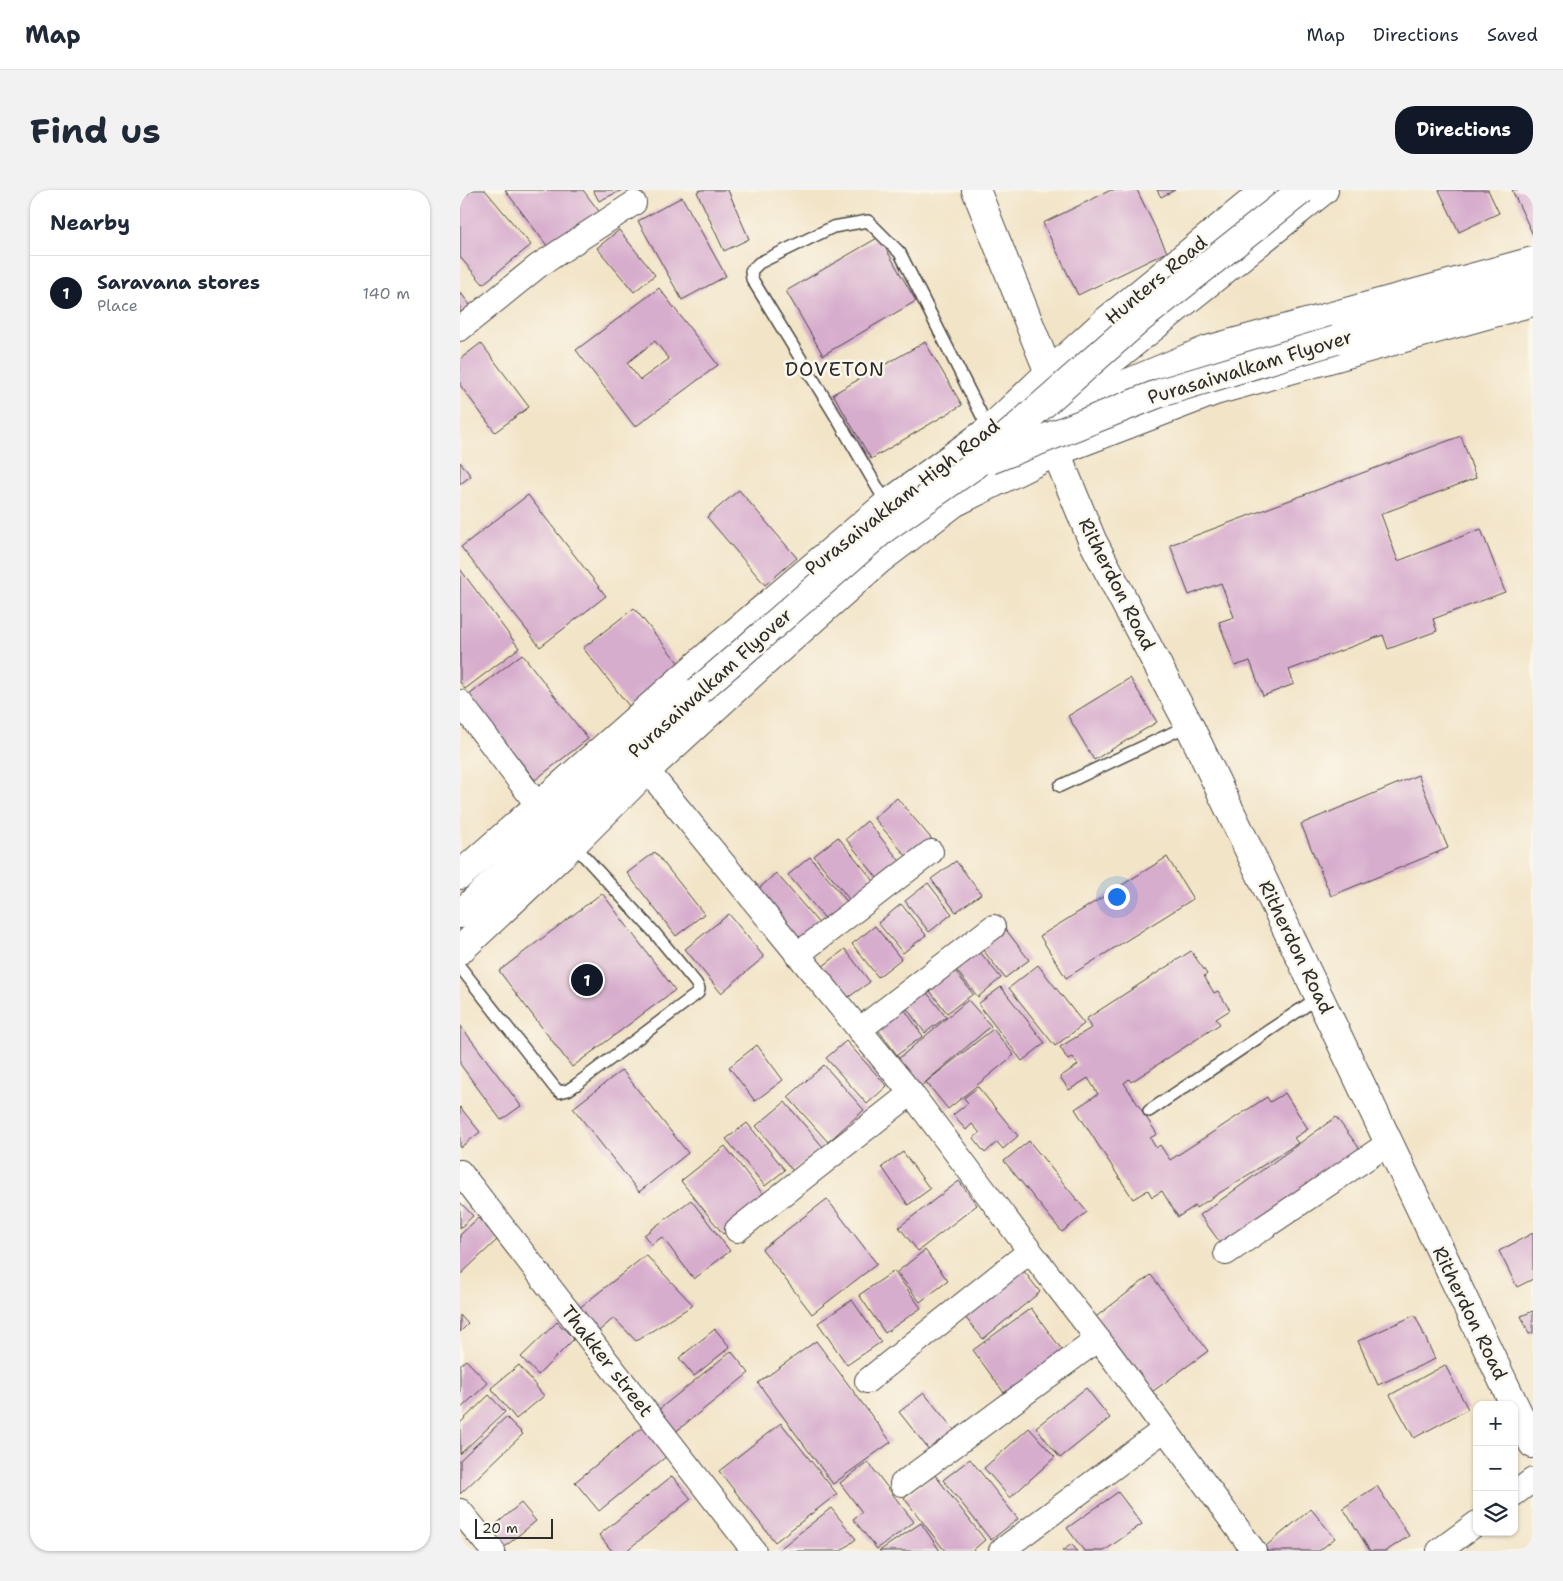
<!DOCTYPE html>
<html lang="en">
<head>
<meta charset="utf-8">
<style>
  body { margin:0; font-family:"Shantell Sans",sans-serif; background:#f2f2f3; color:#1f2937 }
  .controls { position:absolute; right:15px; bottom:15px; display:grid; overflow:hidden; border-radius:10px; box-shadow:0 1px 4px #0004 }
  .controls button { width:45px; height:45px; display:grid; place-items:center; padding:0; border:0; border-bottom:1px solid #e0e1e3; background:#fff; color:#1f2937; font:25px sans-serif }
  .scale { position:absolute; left:15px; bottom:12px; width:78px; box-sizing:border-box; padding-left:5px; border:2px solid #2b2b2b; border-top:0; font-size:14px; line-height:18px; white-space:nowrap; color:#2b2b2b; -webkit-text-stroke:4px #fbf7ec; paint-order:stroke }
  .you { position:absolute; left:656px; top:706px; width:18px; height:18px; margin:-12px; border:4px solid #fff; border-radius:50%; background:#1a73e8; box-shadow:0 0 0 8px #1a73e833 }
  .badge { display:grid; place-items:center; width:32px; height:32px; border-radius:50%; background:#111827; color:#fff; font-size:16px; font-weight:700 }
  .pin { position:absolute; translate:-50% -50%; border:2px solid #fff; box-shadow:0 1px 5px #0006 }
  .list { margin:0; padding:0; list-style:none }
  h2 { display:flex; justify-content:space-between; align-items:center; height:65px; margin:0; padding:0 20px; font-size:21px }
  h2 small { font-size:16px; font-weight:400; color:#747a83 }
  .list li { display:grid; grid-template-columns:32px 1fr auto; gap:15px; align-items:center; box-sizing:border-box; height:75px; padding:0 20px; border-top:1px solid #e0e1e3 }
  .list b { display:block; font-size:19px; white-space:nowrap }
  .list p { margin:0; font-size:16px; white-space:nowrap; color:#747a83 }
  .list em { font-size:16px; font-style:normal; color:#747a83 }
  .icon { flex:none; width:28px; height:28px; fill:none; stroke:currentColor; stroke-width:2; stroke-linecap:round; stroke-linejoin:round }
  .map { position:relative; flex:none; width:1073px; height:1361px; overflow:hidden; border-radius:20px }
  header { display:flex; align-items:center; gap:30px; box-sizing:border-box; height:70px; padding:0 25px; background:#fff; border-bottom:1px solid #e0e1e3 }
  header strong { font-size:24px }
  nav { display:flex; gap:28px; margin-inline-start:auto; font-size:18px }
  .intro { display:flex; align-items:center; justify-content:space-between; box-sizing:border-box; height:120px; padding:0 30px }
  h1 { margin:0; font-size:35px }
  .button { padding:12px 22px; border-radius:20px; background:#111827; color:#fff; font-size:18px; font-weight:700 }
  main { display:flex; gap:30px; padding:0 30px }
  aside { flex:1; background:#fff; border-radius:20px; box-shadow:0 1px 4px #0004 }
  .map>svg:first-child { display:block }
  .building { fill:#d7adcd; fill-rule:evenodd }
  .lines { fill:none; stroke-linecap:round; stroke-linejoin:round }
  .service-casing { stroke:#494742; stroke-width:14 }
  .minor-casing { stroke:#494742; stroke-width:26 }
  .tertiary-casing { stroke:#494742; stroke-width:30 }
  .secondary-casing { stroke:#494742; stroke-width:30 }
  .service { stroke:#fff; stroke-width:11 }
  .minor { stroke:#fff; stroke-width:24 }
  .tertiary { stroke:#fff; stroke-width:28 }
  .secondary { stroke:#fff; stroke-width:28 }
  .secondary-bridge-casing { stroke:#494742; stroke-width:30; stroke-linecap:butt }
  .secondary-bridge { stroke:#fff; stroke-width:28 }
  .labels { text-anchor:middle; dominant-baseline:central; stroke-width:5; stroke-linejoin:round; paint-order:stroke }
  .street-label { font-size:19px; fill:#2b2b2b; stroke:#fbf7ec }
  .neighbourhood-label { font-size:20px; letter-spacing:1px; fill:#2b2b2b; stroke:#fbf7ec }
</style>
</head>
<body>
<header>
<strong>Map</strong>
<nav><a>Map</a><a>Directions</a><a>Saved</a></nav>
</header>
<div class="intro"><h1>Find us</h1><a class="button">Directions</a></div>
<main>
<aside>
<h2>Nearby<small></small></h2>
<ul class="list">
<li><span class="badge">1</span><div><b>Saravana stores</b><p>Place</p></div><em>140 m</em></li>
</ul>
</aside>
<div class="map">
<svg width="1073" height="1361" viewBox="0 0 1073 1361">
  <rect width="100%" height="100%" fill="#fbf7ec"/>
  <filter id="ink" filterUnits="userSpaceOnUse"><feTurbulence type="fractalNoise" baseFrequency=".02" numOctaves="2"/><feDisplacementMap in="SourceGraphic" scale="10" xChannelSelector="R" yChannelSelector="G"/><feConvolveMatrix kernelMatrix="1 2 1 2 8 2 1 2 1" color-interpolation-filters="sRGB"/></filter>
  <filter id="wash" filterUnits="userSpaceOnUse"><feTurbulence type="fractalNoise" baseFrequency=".0096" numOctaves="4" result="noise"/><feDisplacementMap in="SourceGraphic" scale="20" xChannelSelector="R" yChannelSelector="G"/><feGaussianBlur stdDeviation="1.12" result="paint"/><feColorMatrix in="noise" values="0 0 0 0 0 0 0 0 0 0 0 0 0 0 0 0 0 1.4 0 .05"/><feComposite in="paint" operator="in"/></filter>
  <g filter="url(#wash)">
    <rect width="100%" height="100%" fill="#f2e4c7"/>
    <g id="blocks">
      <!-- building -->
      <g class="building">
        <polygon points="12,0 25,0 71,55 23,94 0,67 0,10"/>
        <polygon points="45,0 123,0 141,24 91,61"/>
        <polygon points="133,0 162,0 139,11"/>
        <polygon points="241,0 268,0 289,49 264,61 237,2"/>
        <polygon points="651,0 677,0 707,62 618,105 583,33"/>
        <polygon points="697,0 715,0 701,7"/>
        <polygon points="979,0 1028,0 1039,23 999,42"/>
        <polygon points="1052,0 1073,0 1073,45"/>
        <polygon points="222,7 266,86 222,110 178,31"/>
        <polygon points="159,40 195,85 174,102 137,58"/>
        <polygon points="419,47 456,111 363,165 326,101"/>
        <path d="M199,98L258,175L175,237L116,160ZM195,151L209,169L180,190L167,173Z"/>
        <polygon points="0,102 10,115 0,123"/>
        <polygon points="465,152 502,215 411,269 373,204"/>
        <polygon points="21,153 69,217 35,242 0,195 0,169"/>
        <polygon points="1001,246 1016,288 921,324 938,371 1021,339 1045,402 973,429 977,441 928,459 923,445 829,480 834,494 803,506 790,471 775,476 759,432 774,427 761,393 729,405 710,355"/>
        <polygon points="0,272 11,286 0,294"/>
        <polygon points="279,300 337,368 305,395 247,327"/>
        <polygon points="68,305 146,406 80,457 1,357"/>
        <polygon points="0,379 59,458 5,499 0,492"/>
        <polygon points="174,418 220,475 169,516 123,458"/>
        <polygon points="62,464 128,549 75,590 9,505"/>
        <polygon points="670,488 697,532 634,570 608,526"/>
        <polygon points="958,585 988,658 871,706 841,634"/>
        <polygon points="437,608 475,653 452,673 414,628"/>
        <polygon points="407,631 444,676 422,694 386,649"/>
        <polygon points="378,647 417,695 393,714 354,666"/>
        <polygon points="195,662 244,724 216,746 167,683"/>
        <polygon points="350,667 390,715 369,733 328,685"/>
        <polygon points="707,667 733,709 606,788 580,746"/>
        <polygon points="496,671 521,704 496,722 471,689"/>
        <polygon points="316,683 362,737 340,756 294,703"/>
        <polygon points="468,693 492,724 469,742 445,711"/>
        <polygon points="142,703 215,800 112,877 39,781"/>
        <polygon points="441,714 466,745 443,763 418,733"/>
        <polygon points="269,724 304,767 261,803 225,759"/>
        <polygon points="415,736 441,769 418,787 392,754"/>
        <polygon points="544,737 569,770 545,788 520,756"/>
        <polygon points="516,757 541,788 518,807 493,776"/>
        <polygon points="385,759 410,792 386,809 362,777"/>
        <polygon points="731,761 747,784 744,786 754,803 758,801 770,820 756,829 760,834 671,892 669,889 664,893 697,944 690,948 696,958 700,955 710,970 807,907 810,912 825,903 848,939 834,948 838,953 736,1018 735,1016 718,1027 702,1001 692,1007 688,1000 673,1009 615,919 638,904 628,888 609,900 600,887 618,875 613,867 608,870 600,857 631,838 626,829"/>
        <polygon points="489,773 513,804 487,823 464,793"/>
        <polygon points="578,775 624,834 595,856 549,798"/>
        <polygon points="461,795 486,827 465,843 441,811"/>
        <polygon points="541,797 585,853 562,871 518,814"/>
        <polygon points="508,810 531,836 461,896 438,869"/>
        <polygon points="440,813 463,846 437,865 413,833"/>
        <polygon points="0,835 61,916 41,930 0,874"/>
        <polygon points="533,839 554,865 488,919 466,892"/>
        <polygon points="386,851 427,896 407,914 366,868"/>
        <polygon points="297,855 323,890 295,911 269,877"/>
        <polygon points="364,875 404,920 368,952 328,907"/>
        <polygon points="162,880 228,963 179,1002 113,918"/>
        <polygon points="518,897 558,946 543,959 537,952 525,963 513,948 520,943 512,934 506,940 493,925 508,913 504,908"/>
        <polygon points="325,912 363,957 333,981 296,936"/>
        <polygon points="0,917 20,942 0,958"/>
        <polygon points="876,927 900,959 764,1058 740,1025"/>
        <polygon points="287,933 325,980 305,996 266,949"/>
        <polygon points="569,951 627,1022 602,1042 544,971"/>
        <polygon points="265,956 307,1009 263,1044 221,991"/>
        <polygon points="443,962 470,999 448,1015 422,977"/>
        <polygon points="499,991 517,1015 458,1061 439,1037"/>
        <polygon points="367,1009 417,1074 352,1124 302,1059"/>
        <polygon points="231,1010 270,1061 234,1089 202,1047 191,1055 184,1045"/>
        <polygon points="0,1012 13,1026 0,1038"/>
        <polygon points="18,1028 38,1049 0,1085 0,1045"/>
        <polygon points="1073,1043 1073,1089 1057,1097 1039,1061"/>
        <polygon points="465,1060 488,1091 460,1112 437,1082"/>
        <polygon points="186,1065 233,1115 176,1151 154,1128 132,1147 113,1123"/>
        <polygon points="563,1080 580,1102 523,1149 505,1127"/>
        <polygon points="434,1081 461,1118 425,1143 399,1105"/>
        <polygon points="691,1085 748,1161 685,1207 629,1132"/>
        <polygon points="392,1110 421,1152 387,1175 358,1133"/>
        <polygon points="571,1118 605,1164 547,1207 513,1160"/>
        <polygon points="1073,1121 1073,1143 1069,1144 1061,1126"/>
        <polygon points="0,1125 8,1134 0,1142"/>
        <polygon points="955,1125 975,1169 918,1195 898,1151"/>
        <polygon points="97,1132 114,1149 78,1185 61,1167"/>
        <polygon points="255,1139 270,1157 234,1186 219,1168"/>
        <polygon points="356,1151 431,1252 373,1294 298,1193"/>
        <polygon points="271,1161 289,1183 214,1243 197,1221"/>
        <polygon points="6,1170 28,1193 0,1219 0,1175"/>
        <polygon points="59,1175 84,1206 56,1229 31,1198"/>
        <polygon points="985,1175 1008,1219 954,1248 930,1205"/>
        <polygon points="626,1198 650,1228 600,1268 576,1237"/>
        <polygon points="464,1203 495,1241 470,1261 439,1222"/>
        <polygon points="29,1205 45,1222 0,1264 0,1233"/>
        <polygon points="46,1227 63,1244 0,1304 0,1270"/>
        <polygon points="189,1232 213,1261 139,1321 115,1292"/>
        <polygon points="321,1233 377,1304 315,1352 259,1281"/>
        <polygon points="569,1238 595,1267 550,1308 524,1278"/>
        <polygon points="510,1269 558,1329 531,1350 483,1290"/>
        <polygon points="408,1272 454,1332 417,1359 393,1329 402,1322 380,1293"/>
        <polygon points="475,1285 525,1350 512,1361 485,1361 444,1308"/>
        <polygon points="212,1286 231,1309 166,1361 152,1361 139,1345"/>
        <polygon points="917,1296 949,1346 926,1361 910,1361 883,1318"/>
        <polygon points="658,1302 682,1334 644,1361 624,1361 607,1338"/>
        <polygon points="61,1313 76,1331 42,1359 27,1342"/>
        <polygon points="371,1318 396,1349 381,1361 317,1361"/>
        <polygon points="851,1319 875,1348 859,1361 802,1361 801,1360"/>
        <polygon points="461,1333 480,1361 419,1361"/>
        <polygon points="612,1354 617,1361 602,1361"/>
      </g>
    </g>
  </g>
  <g filter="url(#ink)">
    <use href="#blocks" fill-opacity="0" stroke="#494742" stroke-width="1"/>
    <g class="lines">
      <!-- service casing -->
      <g class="service-casing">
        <g id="service">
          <polyline points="426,315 424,309 378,230 292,89 291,81 299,73 373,37 408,31 440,63 529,240"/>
          <polyline points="600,596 729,535"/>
          <polyline points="0,777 95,898 100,902 108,900 117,894 238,803 239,799 236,793 193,741 113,654"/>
          <polyline points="689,921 859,807"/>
        </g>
      </g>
      <!-- minor casing -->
      <g class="minor-casing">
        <g id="minor">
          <polyline points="0,139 78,76 174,13"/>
          <polyline points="0,512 79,617"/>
          <polyline points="187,580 451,903 570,1061 652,1167 794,1361"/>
          <polyline points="337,765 471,662"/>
          <polyline points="399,840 533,737"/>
          <polyline points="0,982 294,1361"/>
          <polyline points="277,1040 451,903"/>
          <polyline points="766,1063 929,953"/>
          <polyline points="407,1191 570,1061"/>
          <polyline points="442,1294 638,1149"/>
          <polyline points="1054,1304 1073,1290"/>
          <polyline points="0,1321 33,1361"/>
          <polyline points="541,1361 705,1239"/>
          <polyline points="979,1361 1017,1333"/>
        </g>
      </g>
      <!-- tertiary casing -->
      <g class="tertiary-casing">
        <g id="tertiary">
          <polyline points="626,191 864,0"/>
          <polyline points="599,225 670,192 747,160 1073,71"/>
          <polyline points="0,685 252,462 426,315 529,240 589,183 646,131 806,0"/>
          <polyline points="0,760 113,654 187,580 297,479 419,370 494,313 596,262 755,201 1073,112"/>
        </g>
      </g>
      <!-- secondary casing -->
      <g class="secondary-casing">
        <g id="secondary">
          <polyline points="516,0 589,183 599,225 596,262 632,350 729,535 1073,1254"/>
          <polyline points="876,150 1073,92"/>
          <polyline points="0,724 238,501"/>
        </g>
      </g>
      <!-- service -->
      <use href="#service" class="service"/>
      <!-- minor -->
      <use href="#minor" class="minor"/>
      <!-- tertiary -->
      <use href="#tertiary" class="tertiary"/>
      <!-- secondary -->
      <use href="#secondary" class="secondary"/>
      <!-- secondary-bridge casing -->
      <g class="secondary-bridge-casing">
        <g id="secondary-bridge">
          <polyline points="530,270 700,203 876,150"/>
          <polyline points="238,501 425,338 512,277 681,128 842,0"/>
        </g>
      </g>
      <!-- secondary-bridge -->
      <use href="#secondary-bridge" class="secondary-bridge"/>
    </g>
  </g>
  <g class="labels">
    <!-- street labels -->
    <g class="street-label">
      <text transform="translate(696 90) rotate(-40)">Hunters Road</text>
      <text transform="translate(790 177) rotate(-17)">Purasaiwalkam Flyover</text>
      <text transform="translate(442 307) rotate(-38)">Purasaivakkam High Road</text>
      <text transform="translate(657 394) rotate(63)">Ritherdon Road</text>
      <text transform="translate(250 493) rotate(-42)">Purasaiwalkam Flyover</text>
      <text transform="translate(836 757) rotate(64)">Ritherdon Road</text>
      <text transform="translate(1010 1123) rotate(64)">Ritherdon Road</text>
      <text transform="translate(147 1171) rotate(52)">Thakker street</text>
    </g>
    <!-- neighbourhood labels -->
    <g class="neighbourhood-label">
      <text x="375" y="179">DOVETON</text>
    </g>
  </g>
</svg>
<div class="controls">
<button>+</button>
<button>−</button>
<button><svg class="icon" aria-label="layers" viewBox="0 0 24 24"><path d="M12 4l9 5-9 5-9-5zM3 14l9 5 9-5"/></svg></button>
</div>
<div class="scale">20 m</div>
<div class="you"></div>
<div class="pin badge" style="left:127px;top:790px">1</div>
</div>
</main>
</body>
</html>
